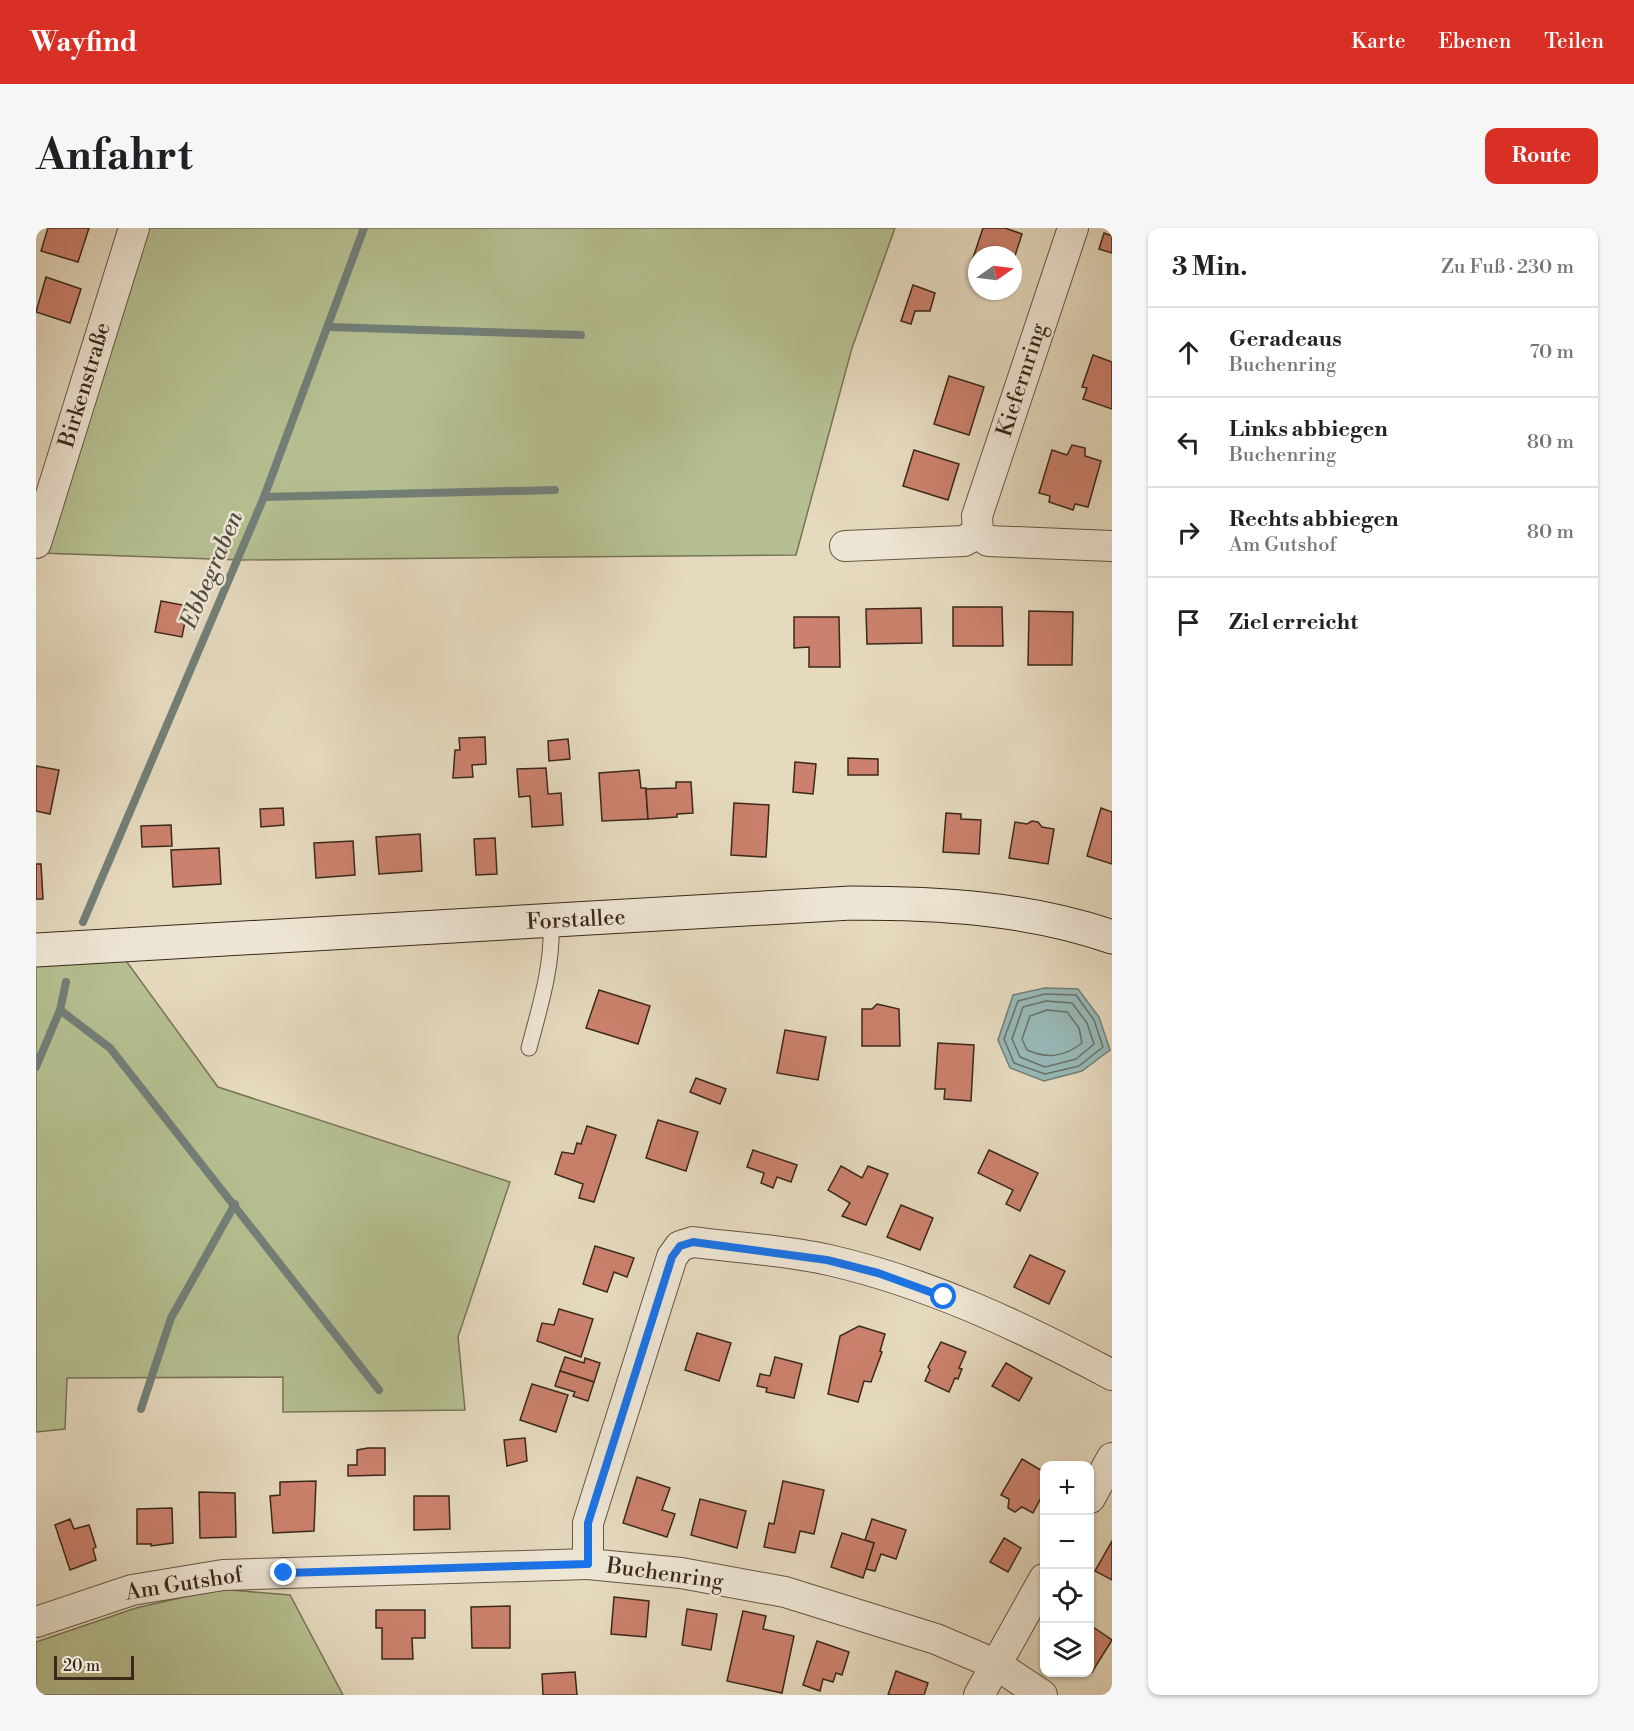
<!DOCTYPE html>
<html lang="de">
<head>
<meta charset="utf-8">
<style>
  body { margin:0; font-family:"Libre Bodoni",serif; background:#f6f6f6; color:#202124 }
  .controls { position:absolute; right:18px; bottom:18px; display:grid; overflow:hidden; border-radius:12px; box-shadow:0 2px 4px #0004 }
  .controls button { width:54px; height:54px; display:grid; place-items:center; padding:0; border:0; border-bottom:2px solid #e0e0e0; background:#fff; color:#202124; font:30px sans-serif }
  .compass { position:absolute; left:932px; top:18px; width:54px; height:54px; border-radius:50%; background:#fff; box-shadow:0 2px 4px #0004; rotate:76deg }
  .scale { position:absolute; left:18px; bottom:15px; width:80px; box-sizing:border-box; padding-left:6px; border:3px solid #3b291a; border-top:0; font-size:16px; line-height:21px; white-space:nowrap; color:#3b291a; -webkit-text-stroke:4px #eee6d5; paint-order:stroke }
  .stop { position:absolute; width:18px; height:18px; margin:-14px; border:4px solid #1a73e8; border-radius:50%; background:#fff }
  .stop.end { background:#1a73e8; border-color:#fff; box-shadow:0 2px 6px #0008 }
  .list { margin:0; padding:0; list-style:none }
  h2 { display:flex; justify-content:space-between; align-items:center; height:78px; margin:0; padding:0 24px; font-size:26px }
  h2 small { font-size:20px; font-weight:400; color:#757577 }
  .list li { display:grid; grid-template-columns:39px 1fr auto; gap:18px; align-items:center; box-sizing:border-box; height:90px; padding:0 24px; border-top:2px solid #e0e0e0 }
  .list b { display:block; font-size:22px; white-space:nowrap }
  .list p { margin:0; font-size:20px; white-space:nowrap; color:#757577 }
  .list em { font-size:20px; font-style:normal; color:#757577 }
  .icon { flex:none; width:33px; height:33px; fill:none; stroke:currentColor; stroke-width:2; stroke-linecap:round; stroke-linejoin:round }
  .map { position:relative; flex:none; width:1076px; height:1467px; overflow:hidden; border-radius:12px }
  header { display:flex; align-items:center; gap:36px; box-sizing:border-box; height:84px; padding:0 30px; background:#d93025; color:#fff }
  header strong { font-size:28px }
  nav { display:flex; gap:33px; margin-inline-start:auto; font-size:21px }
  .intro { display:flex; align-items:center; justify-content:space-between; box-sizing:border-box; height:144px; padding:0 36px }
  h1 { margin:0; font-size:42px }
  .button { padding:15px 27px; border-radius:12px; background:#d93025; color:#fff; font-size:21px; font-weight:700 }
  main { display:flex; gap:36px; padding:0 36px }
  aside { flex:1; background:#fff; border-radius:12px; box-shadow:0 2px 4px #0004 }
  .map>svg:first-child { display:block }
  .green { fill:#b5bf91; stroke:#787456; stroke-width:1.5 }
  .water { fill:#97b9b7; stroke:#727f78; stroke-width:1.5 }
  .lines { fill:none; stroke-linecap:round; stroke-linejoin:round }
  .shore { stroke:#697168; stroke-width:1.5 }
  .stream { stroke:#727f78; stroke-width:8 }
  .building { fill:#cb816d; stroke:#3b291a; stroke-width:1.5 }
  .lane-casing { stroke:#665543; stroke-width:17 }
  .street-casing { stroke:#665543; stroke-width:32 }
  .secondary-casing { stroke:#3b291a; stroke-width:35 }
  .lane { stroke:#eee6d5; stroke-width:15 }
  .street { stroke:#eee6d5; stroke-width:30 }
  .secondary { stroke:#eee6d5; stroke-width:33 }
  .route { stroke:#1a73e8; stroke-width:8 }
  .labels { text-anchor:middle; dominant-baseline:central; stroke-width:5; stroke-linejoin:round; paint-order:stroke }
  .street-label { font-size:22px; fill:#3b291a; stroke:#eee6d5 }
  .water-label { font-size:24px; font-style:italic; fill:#524d41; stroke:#eee6d5 }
</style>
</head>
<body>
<header>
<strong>Wayfind</strong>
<nav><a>Karte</a><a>Ebenen</a><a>Teilen</a></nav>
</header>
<div class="intro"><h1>Anfahrt</h1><a class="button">Route</a></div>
<main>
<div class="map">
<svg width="1076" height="1467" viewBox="0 0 1076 1467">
  <rect width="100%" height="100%" fill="#e5d9be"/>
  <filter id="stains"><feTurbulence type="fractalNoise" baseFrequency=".00333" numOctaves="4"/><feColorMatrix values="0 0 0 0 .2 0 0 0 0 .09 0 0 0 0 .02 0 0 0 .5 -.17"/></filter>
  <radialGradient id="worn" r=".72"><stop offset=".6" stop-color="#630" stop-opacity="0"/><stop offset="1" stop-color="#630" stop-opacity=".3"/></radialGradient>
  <!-- green -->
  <g class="green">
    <polygon points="107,0 859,0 816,120 760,327 205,332 4,325"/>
    <polygon points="88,730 182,859 474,954 422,1109 429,1182 247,1184 247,1149 31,1150 29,1201 0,1204 0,736"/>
    <polygon points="183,1361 254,1367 307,1467 0,1467 0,1414 100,1380"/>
  </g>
  <!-- water -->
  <polygon class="water" points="1009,760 1042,761 1063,789 1074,822 1046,843 1008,853 974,840 962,812 977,767"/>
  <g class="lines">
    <!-- shore -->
    <g class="shore">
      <polygon points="1009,766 1040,767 1058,792 1067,819 1043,838 1009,846 978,835 968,811 982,773"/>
      <polygon points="1010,773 1036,775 1051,795 1058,816 1040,831 1009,839 984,829 976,811 987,779"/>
      <path d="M1011,782L1031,784L1043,800L1046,815C1028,829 1012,831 991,822L986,811L994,788Z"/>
    </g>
    <!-- stream -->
    <g class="stream">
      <polyline points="293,99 545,107"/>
      <polyline points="228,269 519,262"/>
      <polyline points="47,694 228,269 328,0"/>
      <polyline points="24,782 74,820 343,1162"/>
      <polyline points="0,839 24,782 30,754"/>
      <polyline points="105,1181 135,1090 199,976"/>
    </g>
  </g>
  <!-- building -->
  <g class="building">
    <polygon points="12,0 53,0 42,34 5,23"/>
    <polygon points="947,0 969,0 986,6 977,34 977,27 941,27 941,38 935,36"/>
    <polygon points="1068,5 1076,8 1076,25 1063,21"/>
    <polygon points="10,49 45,61 34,95 0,84"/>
    <polygon points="877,57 899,65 894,83 879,83 875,96 865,93"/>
    <polygon points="1057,127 1076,134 1076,181 1047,171 1051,160 1046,159"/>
    <polygon points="913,148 948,159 933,207 898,196"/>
    <polygon points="1036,217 1049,220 1049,228 1065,233 1052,279 1039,276 1037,282 1013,274 1014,268 1003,265 1016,222 1031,227"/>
    <polygon points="878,222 923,236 912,272 867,258"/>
    <polygon points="125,373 152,378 146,409 119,404"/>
    <polygon points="917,379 966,379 967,418 917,418"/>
    <polygon points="885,380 886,415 831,416 830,381"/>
    <polygon points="993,383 1037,384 1036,437 992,437"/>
    <polygon points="758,389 803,389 804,439 773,439 773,419 758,420"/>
    <polygon points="449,509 450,536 436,537 437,549 417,550 419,522 424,522 423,510"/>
    <polygon points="532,511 534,531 513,533 512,513"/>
    <polygon points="812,530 842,531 842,547 812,547"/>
    <polygon points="759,534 780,536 777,566 757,564"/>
    <polygon points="0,538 23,542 14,586 0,583"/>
    <polygon points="510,540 512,566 525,565 527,597 496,599 494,568 483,569 481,541"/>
    <polygon points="603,542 605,560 610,560 612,591 566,593 563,545"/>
    <polygon points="640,554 655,554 657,585 641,586 641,589 612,591 610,561 640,560"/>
    <polygon points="698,575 733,577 730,629 695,627"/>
    <polygon points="247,580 248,597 225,599 224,581"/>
    <polygon points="1065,580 1076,584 1076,636 1051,628"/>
    <polygon points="910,585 925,586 925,591 945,592 943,626 907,624"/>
    <polygon points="996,593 1002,594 1006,599 1018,601 1012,636 973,630 979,594 991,596"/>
    <polygon points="135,597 136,618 106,619 105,598"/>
    <polygon points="384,606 386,643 343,646 340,609"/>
    <polygon points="459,610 461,646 440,647 438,611"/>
    <polygon points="317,613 319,647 280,650 278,615"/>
    <polygon points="183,620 185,656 137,659 135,622"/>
    <polygon points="0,636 5,636 7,671 0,671"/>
    <polygon points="563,762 614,778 602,816 550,800"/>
    <polygon points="841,776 863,781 864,818 826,818 826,781 836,781"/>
    <polygon points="749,802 790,809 782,852 741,845"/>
    <polygon points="902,815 938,817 935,873 908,871 909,861 899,861"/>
    <polygon points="660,850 690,861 684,876 654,864"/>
    <polygon points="622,892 662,904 650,943 610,930"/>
    <polygon points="551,898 580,907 558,974 543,970 547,956 519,946 526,924 538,926 541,915 545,916"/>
    <polygon points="717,922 761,937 755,954 741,949 737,960 725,955 728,945 711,939"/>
    <polygon points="953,922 1002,945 984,983 970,976 977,962 942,945"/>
    <polygon points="805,938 826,950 832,938 852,946 830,997 806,988 814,975 792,962"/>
    <polygon points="865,977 897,990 884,1022 851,1009"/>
    <polygon points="559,1018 598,1030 591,1049 578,1044 571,1064 547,1056"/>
    <polygon points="994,1027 1029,1043 1013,1076 978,1059"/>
    <polygon points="523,1081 557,1091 545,1129 501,1113 506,1095 518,1097"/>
    <polygon points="823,1098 849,1106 844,1123 846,1124 835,1154 828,1153 822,1174 792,1166 804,1108"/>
    <polygon points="661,1105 695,1115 683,1153 649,1142"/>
    <polygon points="905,1114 930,1124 923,1140 926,1141 922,1151 919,1150 913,1164 889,1153 894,1142 892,1139"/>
    <polygon points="529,1129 548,1135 549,1130 564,1135 558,1154 524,1143"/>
    <polygon points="739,1129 766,1136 758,1170 730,1164 731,1160 721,1158 724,1146 734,1148"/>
    <polygon points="970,1135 996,1150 983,1173 956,1158"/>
    <polygon points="524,1143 558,1154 552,1173 537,1168 539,1164 519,1158"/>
    <polygon points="496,1156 532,1167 520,1204 484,1192"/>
    <polygon points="489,1210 491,1233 471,1238 468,1212"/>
    <polygon points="332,1220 349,1220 349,1247 312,1248 312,1237 321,1237 321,1222"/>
    <polygon points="986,1231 1008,1244 1008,1264 997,1285 986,1279 979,1284 972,1280 973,1271 965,1267"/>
    <polygon points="601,1249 634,1260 626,1282 639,1286 631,1309 587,1295"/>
    <polygon points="280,1253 278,1303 237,1305 234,1268 244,1267 244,1254"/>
    <polygon points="747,1253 788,1262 778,1306 764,1303 759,1325 728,1319 733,1295 738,1296"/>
    <polygon points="163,1264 199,1265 200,1309 164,1310"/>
    <polygon points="378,1268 413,1268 414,1301 378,1302"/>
    <polygon points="664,1271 710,1283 701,1320 655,1307"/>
    <polygon points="136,1280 137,1315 115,1318 115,1316 101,1316 101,1281"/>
    <polygon points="34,1291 38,1301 53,1297 60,1319 57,1321 60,1332 34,1342 19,1297"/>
    <polygon points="836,1291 870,1302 860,1331 845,1326 839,1343 830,1341 838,1315 829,1312"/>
    <polygon points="806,1305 838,1315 827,1350 795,1339"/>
    <polygon points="968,1310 985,1320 972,1344 954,1334"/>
    <polygon points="1076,1313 1076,1352 1059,1343"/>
    <polygon points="578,1369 613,1373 610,1409 575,1406"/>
    <polygon points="474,1378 474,1420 436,1420 435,1379"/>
    <polygon points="651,1381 681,1386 675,1422 646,1417"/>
    <polygon points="340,1382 389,1382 389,1410 376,1410 377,1431 346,1431 346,1400 340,1400"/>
    <polygon points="707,1383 730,1388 727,1401 758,1408 746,1465 691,1453"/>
    <polygon points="1054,1397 1076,1412 1056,1444 1054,1442"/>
    <polygon points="781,1413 813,1424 806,1447 800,1445 797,1454 787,1451 784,1463 767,1457"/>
    <polygon points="860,1443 892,1455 888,1467 852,1467"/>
    <polygon points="539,1444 541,1467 507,1467 506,1446"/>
  </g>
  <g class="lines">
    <!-- lane casing -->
    <g class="lane-casing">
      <path id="lane" d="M493,820C504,778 517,738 515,694"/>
    </g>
    <!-- street casing -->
    <g class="street-casing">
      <g id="street">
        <polyline points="1037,0 941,288 942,305 952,313 1076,318"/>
        <polyline points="0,315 98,0"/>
        <polyline points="809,318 928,313 942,305"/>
        <polyline points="1054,1270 1076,1230"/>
        <polyline points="0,1394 96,1362 187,1347 552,1336"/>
        <polyline points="943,1467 1008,1351"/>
        <path d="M1006,1467L961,1437L900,1411L749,1364L645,1345L552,1336V1295L636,1029L644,1018L657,1014C702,1020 749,1022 793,1032C893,1055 987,1099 1076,1147"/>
      </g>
    </g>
    <!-- secondary casing -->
    <g class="secondary-casing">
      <path id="secondary" d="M0,722L815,675C903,675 992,680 1076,709"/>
    </g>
    <!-- lane -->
    <use href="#lane" class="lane"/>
    <!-- street -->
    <use href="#street" class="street"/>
    <!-- secondary -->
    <use href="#secondary" class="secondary"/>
  </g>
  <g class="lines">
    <!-- route -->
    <polyline class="route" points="248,1345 552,1336 552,1295 636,1029 644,1018 657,1014 791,1032 842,1045 908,1069"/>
  </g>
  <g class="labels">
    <!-- street labels -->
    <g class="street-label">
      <text transform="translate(986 152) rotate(-72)">Kiefernring</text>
      <text transform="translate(49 157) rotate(-73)">Birkenstraße</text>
      <text transform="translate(540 692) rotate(-3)">Forstallee</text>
      <text transform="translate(629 1346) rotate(8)">Buchenring</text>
      <text transform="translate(148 1356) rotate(-9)">Am Gutshof</text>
    </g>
    <!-- water labels -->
    <g class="water-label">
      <text transform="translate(176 342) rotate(-67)">Ebbegraben</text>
    </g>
  </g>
  <rect width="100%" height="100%" filter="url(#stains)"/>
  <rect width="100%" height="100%" fill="url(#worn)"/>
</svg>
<div class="controls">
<button>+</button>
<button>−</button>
<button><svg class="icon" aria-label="locate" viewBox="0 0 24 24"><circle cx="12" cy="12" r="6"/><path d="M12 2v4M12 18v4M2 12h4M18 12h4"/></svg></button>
<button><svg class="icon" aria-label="layers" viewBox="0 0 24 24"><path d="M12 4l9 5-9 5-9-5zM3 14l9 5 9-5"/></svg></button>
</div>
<svg class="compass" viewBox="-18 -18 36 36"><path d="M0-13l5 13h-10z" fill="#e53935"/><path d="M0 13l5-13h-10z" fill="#757577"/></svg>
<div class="scale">20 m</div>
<div class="stop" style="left:908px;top:1069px"></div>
<div class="stop end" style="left:248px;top:1345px"></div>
</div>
<aside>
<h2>3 Min.<small>Zu Fuß · 230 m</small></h2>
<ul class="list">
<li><svg class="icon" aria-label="ahead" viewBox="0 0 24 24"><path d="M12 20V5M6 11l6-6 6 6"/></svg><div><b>Geradeaus</b><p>Buchenring</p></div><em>70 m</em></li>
<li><svg class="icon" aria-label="left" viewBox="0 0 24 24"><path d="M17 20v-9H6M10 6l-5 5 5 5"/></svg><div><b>Links abbiegen</b><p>Buchenring</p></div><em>80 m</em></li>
<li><svg class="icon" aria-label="right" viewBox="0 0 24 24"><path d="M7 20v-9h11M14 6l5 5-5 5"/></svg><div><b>Rechts abbiegen</b><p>Am Gutshof</p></div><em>80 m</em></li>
<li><svg class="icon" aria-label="arrive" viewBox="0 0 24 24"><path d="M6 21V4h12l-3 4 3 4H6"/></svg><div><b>Ziel erreicht</b></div></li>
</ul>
</aside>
</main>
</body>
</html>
